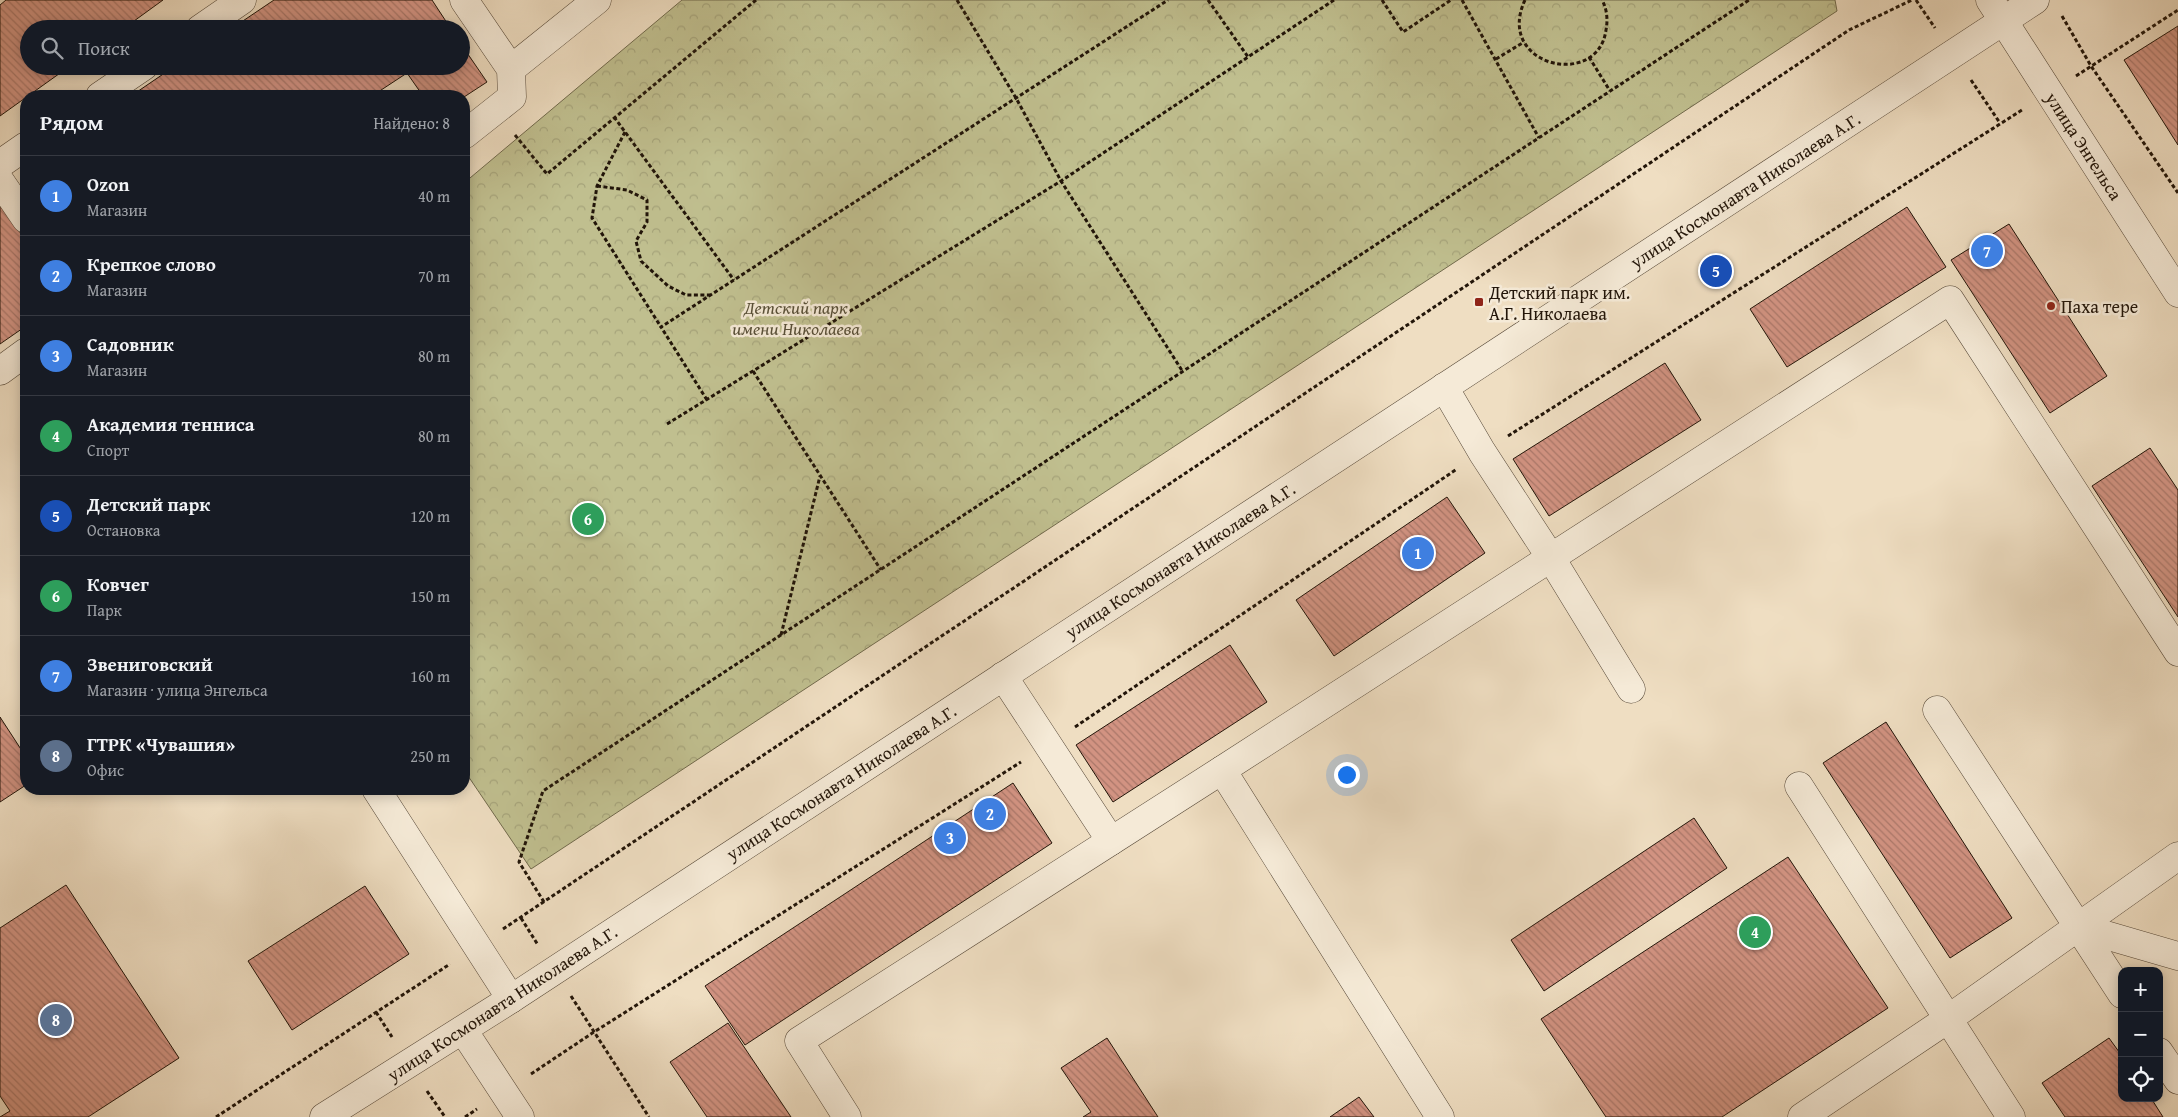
<!DOCTYPE html>
<html lang="ru">
<head>
<meta charset="utf-8">
<style>
  body { margin:0; font-family:"Gentium Book Plus",serif; background:#20242c; color:#f1f3f6 }
  .controls { position:absolute; right:15px; bottom:15px; display:grid; overflow:hidden; border-radius:10px; box-shadow:0 2px 12px #0003 }
  .controls button { width:45px; height:45px; display:grid; place-items:center; padding:0; border:0; border-bottom:1px solid #363941; background:#171b24; color:#f1f3f6; font:25px sans-serif }
  .you { position:absolute; left:1346px; top:774px; width:18px; height:18px; margin:-12px; border:4px solid #fff; border-radius:50%; background:#1a73e8; box-shadow:0 0 0 8px #1a73e833 }
  .badge { display:grid; place-items:center; width:32px; height:32px; border-radius:50%; background:#8c9099; color:#fff; font-size:16px; font-weight:700 }
  .pin { position:absolute; translate:-50% -50%; border:2px solid #fff; box-shadow:0 1px 5px #0006 }
  .list { margin:0; padding:0; list-style:none }
  h2 { display:flex; justify-content:space-between; align-items:center; height:65px; margin:0; padding:0 20px; font-size:21px }
  h2 small { font-size:16px; font-weight:400; color:#9ea1a6 }
  .list li { display:grid; grid-template-columns:32px 1fr auto; gap:15px; align-items:center; box-sizing:border-box; height:80px; padding:0 20px; border-top:1px solid #363941 }
  .list b { display:block; font-size:19px; white-space:nowrap }
  .list p { margin:0; font-size:16px; white-space:nowrap; color:#9ea1a6 }
  .list em { font-size:16px; font-style:normal; color:#9ea1a6 }
  .icon { flex:none; width:28px; height:28px; fill:none; stroke:currentColor; stroke-width:2; stroke-linecap:round; stroke-linejoin:round }
  .map { position:relative; flex:none; width:2178px; height:1117px; overflow:hidden }
  .search { position:absolute; background:#171b24; box-shadow:0 2px 12px #0003; left:20px; top:20px; width:450px; height:55px; display:flex; align-items:center; gap:12px; box-sizing:border-box; padding:0 18px; border-radius:28px; color:#9ea1a6; font-size:19px }
  .panel { position:absolute; background:#171b24; box-shadow:0 2px 12px #0003; left:20px; top:90px; width:450px; height:705px; border-radius:20px }
  .map>svg:first-child { display:block }
  .forest { fill:url(#forest-crowns); stroke:#716a4c }
  .building { fill:url(#building-back-hatch); stroke:#221509 }
  .lines { fill:none; stroke-linecap:round; stroke-linejoin:round }
  .minor-casing { stroke:#554737; stroke-width:29 }
  .path { stroke:#221509; stroke-width:3; stroke-dasharray:4 2.5; stroke-linecap:butt }
  .minor { stroke:#f5ead7; stroke-width:28 }
  .poi-dot { fill:#8f2418; stroke:#f5ead7; stroke-width:2 }
  .labels { text-anchor:middle; dominant-baseline:central; stroke-width:5; stroke-linejoin:round; paint-order:stroke }
  .street-label { font-size:18px; fill:#221509; stroke:#f5ead7 }
  .poi-label { font-size:18px; fill:#221509; stroke:#f5ead7; text-anchor:start }
  .park-label { font-size:18px; font-style:italic; fill:#595038; stroke:#f5ead7 }
</style>
</head>
<body>
<div class="map">
<svg width="2178" height="1117" viewBox="0 0 2178 1117">
  <defs>
    <pattern id="forest-crowns" width="20" height="18" patternUnits="userSpaceOnUse" patternTransform="scale(1.25)"><rect width="20" height="18" fill="#c0bf8f"/><path d="M2 6a3 3 0 1 1 6 0M12 15a3 3 0 1 1 6 0" fill="none" stroke="#a5a37a"/></pattern>
    <pattern id="building-back-hatch" width="6" height="6" patternUnits="userSpaceOnUse" patternTransform="scale(1.25)"><rect width="6" height="6" fill="#d29382"/><path d="M-1 5l2 2M0 0l6 6M5-1l2 2" fill="none" stroke="#aa7769"/></pattern>
  </defs>
  <rect width="100%" height="100%" fill="#efdec2"/>
  <filter id="stains"><feTurbulence type="fractalNoise" baseFrequency=".004" numOctaves="4"/><feColorMatrix values="0 0 0 0 .2 0 0 0 0 .09 0 0 0 0 .02 0 0 0 .5 -.17"/></filter>
  <radialGradient id="worn" r=".72"><stop offset=".6" stop-color="#630" stop-opacity="0"/><stop offset="1" stop-color="#630" stop-opacity=".3"/></radialGradient>
  <!-- forest -->
  <polygon class="forest" points="682,0 1835,0 1837,11 531,869 464,770 464,183"/>
  <!-- building -->
  <g class="building">
    <polygon points="6,0 163,0 123,29 29,29 29,66 70,66 0,116 0,5"/>
    <polygon points="274,0 432,0 451,29 231,29"/>
    <polygon points="2178,26 2178,145 2124,60"/>
    <polygon points="461,44 487,82 464,97 423,96 407,73 372,96 131,96 175,66 461,66"/>
    <polygon points="0,203 26,241 26,326 0,344"/>
    <polygon points="1907,207 1946,267 1787,367 1750,309"/>
    <polygon points="2009,224 2107,376 2050,413 1951,260"/>
    <polygon points="1665,363 1701,420 1549,516 1513,459"/>
    <polygon points="2150,448 2178,490 2178,617 2092,486"/>
    <polygon points="1447,497 1485,553 1334,656 1296,600"/>
    <polygon points="1230,645 1267,702 1113,802 1076,745"/>
    <polygon points="0,717 26,757 26,785 0,802"/>
    <polygon points="1886,722 2012,918 1950,958 1823,763"/>
    <polygon points="1013,783 1052,843 745,1045 705,986"/>
    <polygon points="1694,818 1727,868 1544,991 1511,940"/>
    <polygon points="1788,857 1888,1008 1722,1117 1606,1117 1541,1019"/>
    <polygon points="66,885 179,1058 88,1117 0,1117 10,1111 0,1096 0,928"/>
    <polygon points="365,886 409,954 292,1030 248,961"/>
    <polygon points="728,1023 791,1117 707,1117 670,1062"/>
    <polygon points="1107,1038 1158,1117 1083,1117 1091,1112 1061,1068"/>
    <polygon points="2109,1038 2122,1056 2122,1098 2151,1098 2163,1117 2065,1117 2042,1083"/>
    <polygon points="1359,1097 1374,1117 1330,1117"/>
  </g>
  <g class="lines">
    <!-- minor casing -->
    <g class="minor-casing">
      <g id="minor">
        <polyline points="464,0 511,69 512,97 464,135"/>
        <polyline points="1990,0 2178,293"/>
        <polyline points="200,29 242,0"/>
        <polyline points="511,69 597,0"/>
        <polyline points="100,96 144,66"/>
        <polyline points="0,164 26,146"/>
        <polyline points="0,181 26,219"/>
        <polyline points="0,371 26,352"/>
        <polyline points="1444,387 1482,452 1551,558 1631,689"/>
        <polyline points="1003,676 1111,841"/>
        <polyline points="1937,710 2122,994"/>
        <polyline points="1222,770 1440,1117"/>
        <polyline points="1799,786 2011,1117"/>
        <polyline points="376,789 511,999"/>
        <polyline points="2078,927 2178,956"/>
        <polyline points="463,1030 520,1117"/>
        <polyline points="2159,1052 2178,1080"/>
        <polyline points="324,1117 511,999 2035,0"/>
        <polyline points="847,1117 799,1041 1222,770 1950,300 2178,652"/>
        <polyline points="1802,1117 1948,1019 2178,856"/>
      </g>
    </g>
    <!-- path -->
    <g class="path">
      <polyline points="957,0 1016,98 1061,181 1183,372"/>
      <polyline points="1208,0 1248,57"/>
      <polyline points="1382,0 1403,32 1451,0"/>
      <polyline points="1462,0 1539,138"/>
      <path d="M1525,0C1494,66 1598,90 1606,30C1608,20 1607,9 1602,0"/>
      <polyline points="1916,0 1935,28"/>
      <polyline points="2062,16 2091,66 2178,193"/>
      <polyline points="1589,57 1610,91"/>
      <polyline points="1496,59 1524,42"/>
      <polyline points="2076,76 2178,10"/>
      <polyline points="1971,80 2000,123"/>
      <polyline points="614,117 734,280"/>
      <polyline points="625,132 597,186 592,218 661,327"/>
      <polyline points="515,135 547,174 756,0"/>
      <polyline points="597,186 627,190 647,200 647,222 636,241 641,261 668,286 686,295 710,295"/>
      <polyline points="753,371 881,570"/>
      <polyline points="707,400 661,327 1168,0"/>
      <polyline points="667,424 1061,181 1334,0"/>
      <polyline points="1508,436 2022,110"/>
      <polyline points="781,635 820,476"/>
      <polyline points="1075,727 1457,469"/>
      <polyline points="544,902 519,862 543,791 1749,0"/>
      <polyline points="521,918 538,945"/>
      <polyline points="503,929 1849,30 1912,0"/>
      <polyline points="571,996 649,1117"/>
      <polyline points="376,1012 392,1037"/>
      <polyline points="531,1074 594,1032 1021,762"/>
      <polyline points="427,1091 445,1117"/>
      <polyline points="216,1117 450,964"/>
      <polyline points="465,1117 477,1109"/>
    </g>
    <!-- minor -->
    <use href="#minor" class="minor"/>
  </g>
  <!-- markers -->
  <g class="poi-dot">
    <rect x="1474" y="297" width="10" height="10" rx="2.5"/>
    <circle cx="2051" cy="306" r="5"/>
  </g>
  <g class="labels">
    <!-- street labels -->
    <g class="street-label">
      <text transform="translate(2084 146) rotate(57)">улица Энгельса</text>
      <text transform="translate(1745 190) rotate(-33)">улица Космонавта Николаева А.Г.</text>
      <text transform="translate(1180 560) rotate(-33)">улица Космонавта Николаева А.Г.</text>
      <text transform="translate(841 782) rotate(-33)">улица Космонавта Николаева А.Г.</text>
      <text transform="translate(502 1003) rotate(-33)">улица Космонавта Николаева А.Г.</text>
    </g>
    <!-- poi labels -->
    <g class="poi-label">
      <text x="1489" y="292">Детский парк им.<tspan x="1489" dy="21">А.Г. Николаева</tspan></text>
      <text x="2061" y="306">Паха тере</text>
    </g>
    <!-- park labels -->
    <g class="park-label">
      <text x="796" y="307">Детский парк<tspan x="796" dy="21">имени Николаева</tspan></text>
    </g>
  </g>
  <rect width="100%" height="100%" filter="url(#stains)"/>
  <rect width="100%" height="100%" fill="url(#worn)"/>
</svg>
<div class="controls">
<button>+</button>
<button>−</button>
<button><svg class="icon" aria-label="locate" viewBox="0 0 24 24"><circle cx="12" cy="12" r="6"/><path d="M12 2v4M12 18v4M2 12h4M18 12h4"/></svg></button>
</div>
<div class="you"></div>
<div class="pin badge" style="left:1418px;top:553px;background:#3f7fe0">1</div>
<div class="pin badge" style="left:990px;top:814px;background:#3f7fe0">2</div>
<div class="pin badge" style="left:950px;top:838px;background:#3f7fe0">3</div>
<div class="pin badge" style="left:1755px;top:932px;background:#2e9e5b">4</div>
<div class="pin badge" style="left:1716px;top:271px;background:#1a4fb4">5</div>
<div class="pin badge" style="left:588px;top:519px;background:#2e9e5b">6</div>
<div class="pin badge" style="left:1987px;top:251px;background:#3f7fe0">7</div>
<div class="pin badge" style="left:56px;top:1020px;background:#5c6f8a">8</div>
<div class="search"><svg class="icon" aria-label="search" viewBox="0 0 24 24"><circle cx="10" cy="10" r="6"/><path d="M15 15l6 6"/></svg>Поиск</div>
<section class="panel">
<h2>Рядом<small>Найдено: 8</small></h2>
<ul class="list">
<li><span class="badge" style="background:#3f7fe0">1</span><div><b>Ozon</b><p>Магазин</p></div><em>40 m</em></li>
<li><span class="badge" style="background:#3f7fe0">2</span><div><b>Крепкое слово</b><p>Магазин</p></div><em>70 m</em></li>
<li><span class="badge" style="background:#3f7fe0">3</span><div><b>Садовник</b><p>Магазин</p></div><em>80 m</em></li>
<li><span class="badge" style="background:#2e9e5b">4</span><div><b>Академия тенниса</b><p>Спорт</p></div><em>80 m</em></li>
<li><span class="badge" style="background:#1a4fb4">5</span><div><b>Детский парк</b><p>Остановка</p></div><em>120 m</em></li>
<li><span class="badge" style="background:#2e9e5b">6</span><div><b>Ковчег</b><p>Парк</p></div><em>150 m</em></li>
<li><span class="badge" style="background:#3f7fe0">7</span><div><b>Звениговский</b><p>Магазин · улица Энгельса</p></div><em>160 m</em></li>
<li><span class="badge" style="background:#5c6f8a">8</span><div><b>ГТРК «Чувашия»</b><p>Офис</p></div><em>250 m</em></li>
</ul>
</section>
</div>
</body>
</html>
